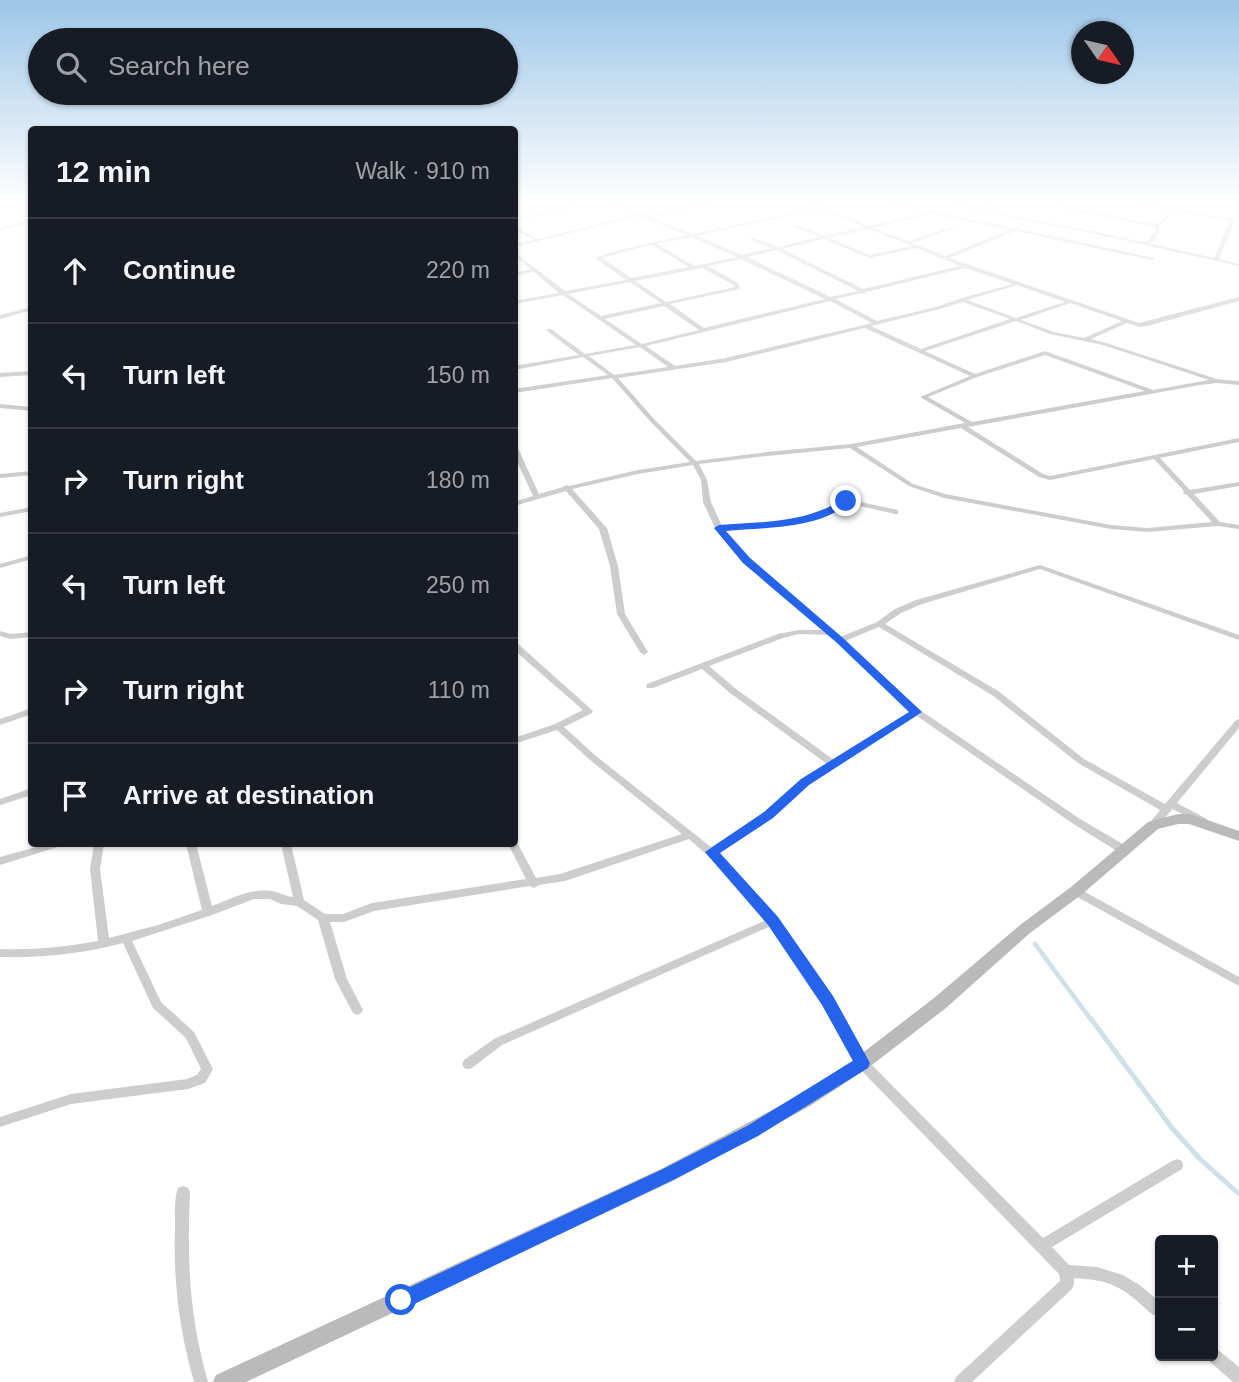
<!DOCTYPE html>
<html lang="en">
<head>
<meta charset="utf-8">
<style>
  body { margin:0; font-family:Helvetica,sans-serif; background:#20242c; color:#f1f3f6 }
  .controls { position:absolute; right:21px; bottom:21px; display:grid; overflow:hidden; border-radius:7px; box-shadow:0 2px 5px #0004 }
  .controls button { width:63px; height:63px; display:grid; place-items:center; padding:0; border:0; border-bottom:2px solid #363941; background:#171b24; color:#f1f3f6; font:35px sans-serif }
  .compass { position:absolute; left:1071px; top:21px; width:63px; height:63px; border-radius:50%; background:#171b24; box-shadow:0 2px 5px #0004; rotate:124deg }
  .stop { position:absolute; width:21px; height:21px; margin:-16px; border:5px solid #2563eb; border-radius:50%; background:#fff }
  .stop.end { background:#2563eb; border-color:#fff; box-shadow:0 2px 7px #0008 }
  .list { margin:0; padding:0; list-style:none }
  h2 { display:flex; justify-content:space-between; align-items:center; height:91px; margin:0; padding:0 28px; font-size:30px }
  h2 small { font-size:23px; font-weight:400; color:#9ea1a6 }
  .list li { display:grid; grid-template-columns:46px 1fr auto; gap:21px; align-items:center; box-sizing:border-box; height:105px; padding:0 28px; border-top:2px solid #363941 }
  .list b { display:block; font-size:26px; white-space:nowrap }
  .list em { font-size:23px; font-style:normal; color:#9ea1a6 }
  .icon { flex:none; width:38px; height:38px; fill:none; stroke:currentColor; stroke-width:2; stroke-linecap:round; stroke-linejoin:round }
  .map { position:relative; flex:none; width:1239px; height:1382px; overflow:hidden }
  .search { position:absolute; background:#171b24; box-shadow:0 2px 5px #0004; left:28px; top:28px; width:490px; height:77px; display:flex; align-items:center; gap:18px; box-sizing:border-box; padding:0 24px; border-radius:38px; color:#9ea1a6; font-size:26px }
  .panel { position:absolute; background:#171b24; box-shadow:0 2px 5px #0004; left:28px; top:126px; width:490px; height:721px; border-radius:7px }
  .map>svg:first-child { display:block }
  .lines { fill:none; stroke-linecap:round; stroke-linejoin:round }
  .stream-far1 { stroke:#cee0e8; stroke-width:4.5 }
  .stream { stroke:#cee0e8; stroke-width:5 }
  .street { fill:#cdcdcd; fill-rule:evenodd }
  .secondary { fill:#bababa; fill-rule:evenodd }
  .route { fill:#2563eb }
</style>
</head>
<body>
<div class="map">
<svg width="1239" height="1382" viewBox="0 0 1239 1382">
  <rect width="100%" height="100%" fill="#fff"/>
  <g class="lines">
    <!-- stream-far1 -->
    <polyline class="stream-far1" points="1035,944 1092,1021"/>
    <!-- stream -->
    <polyline class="stream" points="1091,1019 1172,1128 1200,1159 1239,1194"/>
    <!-- street -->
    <g class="street">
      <polygon points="591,202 598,202 514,221 514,219"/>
      <path d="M603,202H609L647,216L715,202H723L721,203L650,217L692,234L815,208L803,202H808L869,226L926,213L878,202H923L921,203L902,205L1014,228H1017L1019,229L1154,258V259L1152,260L1015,231L949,258L1139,323L1239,297V301L1147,326L1139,327L1127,323L1091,339L1106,343L1214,378L1215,379L1239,381V385L1217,383L1200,385L968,427L1043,474L1050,476L1239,438V442L1160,458L1190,490L1239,482V486L1194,494L1220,522L1239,525V529L1218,526L1147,532L1111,529L944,498L909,486L850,448L767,456L699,464L707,480L711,502L722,526L799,519L832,506L846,499L898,510V514H895L847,503L838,510L800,523L724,530L749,559L840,637L877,622L895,609L916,600L1040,565L1239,635V640L1040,569L922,604L901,613L885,624L998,691L1084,759L1165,804L1236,720L1239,719V728L1177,803L1205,818L1207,820L1205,822H1199L1172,809L1170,812L1157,827H1149L1148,825L1160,810L1078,763L992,695L879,627L845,641L920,710L1080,819L1128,847L1129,850L1128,853H1120L1072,823L917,716L808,784L771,817L717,853L777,918L831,997L866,1059L1043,1238L1172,1161L1177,1159L1182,1161L1183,1165L1182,1169L1052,1247L1069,1265L1097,1267L1123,1275L1141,1286L1160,1302V1318C1151,1315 1144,1307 1137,1301C1115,1282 1102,1280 1074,1278V1284L1072,1289L972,1382H954L956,1377L1060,1281L1059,1274L858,1067L823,1003L771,926L502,1045L472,1068L468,1069L464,1068L462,1064L464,1060L494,1039L766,920L707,855L689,839L565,881L539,885L534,888L530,886L374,911L344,922H330L347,979L363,1010L361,1013L357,1015L353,1013L335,979L318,920L297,906L281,904L270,899H254L212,915L132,941L161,1002L194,1032L213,1069L205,1083L188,1089L71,1104L0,1127V1117L71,1094L187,1079L197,1075L201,1069L186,1038L153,1008L123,943C81,954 43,958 0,957V949C34,950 65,947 98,941L90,869L94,844H104L100,869L109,938L158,925L202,910L186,844H196L212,906C231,899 251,888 271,891C279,892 284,896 293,897L281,844H291L304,900L325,914H343L372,903L526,879L508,844H514V841L518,844L536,878L560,874L682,834L590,760L557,730L514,744V738L555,724L583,710L514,650V643H517L593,711L592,713L564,727L596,756L711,847L765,813L802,780L827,764L730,693L702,669L653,688H647L646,686L647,684L778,634L799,630H823L743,563L716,530L703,502L701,480L693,465L638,474L572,489L607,528L618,566L625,614L648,652L644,655L640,652L617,614L610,566L599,529L566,491L514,506V502L533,496L514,455V444L517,446L539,494L563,487L566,485L569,486L638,470L690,462L650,421L612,378L514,393V389L608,375L583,357L514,370V366L579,355L547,331V329H551L585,354L636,345L563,295L514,304V301L559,293L534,272L514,276V273L531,269L514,256V252L565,291L626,280L596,259V257L624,249L687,235L639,216L514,247V244L534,240L514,229V226L538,239L635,215ZM820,209L864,227L825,236L797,225H795V227L819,237L778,247L753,238H751V240L772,248L742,255L697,236ZM932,214L1010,230L945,256L912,243L954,229V227L908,241L873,228ZM868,229L912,246L869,255L829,238ZM691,237L737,257L694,266L657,244ZM824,239L869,258L917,248L960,266L863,289L782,249ZM652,245L689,267L631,278L602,258L625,251ZM777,250L858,291L831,297L747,257ZM741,259L825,299L704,328L670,304L740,289L738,283L708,266ZM702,268L734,285L735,287L666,302L635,281ZM965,268L1013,284L962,298L936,307L877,321L835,299L862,293L864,294L866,292ZM630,282L661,303L601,316L568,294ZM1017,285L1065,302L1016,318L967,300ZM830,301L872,323L726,358L675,366L646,346ZM963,302L1010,319L921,349L871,326L940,309ZM1070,303L1122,321L1084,338L1054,332L1021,320ZM664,306L699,330L642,344L605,319ZM1016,321L1050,334L1103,345L1209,380L1153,390L1045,351L975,374L925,351ZM865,328L970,376L920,397L965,423L851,444L767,452L696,461L654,419L618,378L726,362ZM640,347L668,367L614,375L589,356ZM1045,355L1145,391L972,422L928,397L977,377ZM961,428L1039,477L1050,480L1154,459L1184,491L1183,493L1184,494L1187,495L1212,522L1147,528L1111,525L945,494L913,484L857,447ZM799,634L829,635L911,712L834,760L736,689L709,666L783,638Z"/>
      <path d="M931,202H939L982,210L983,207L994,202H999L987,209V211L1092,231L1142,242L1149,240L1156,231L1155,227L1032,202H1040L1156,224L1172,211L1129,203L1127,202H1135L1233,219L1235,220L1219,259L1239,264V266L1092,233ZM1176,211L1230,221L1214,258L1148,243L1153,242L1160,231L1159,226Z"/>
      <polygon points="32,219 32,222 0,230 0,228"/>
      <polygon points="32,307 32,310 0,319 0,315"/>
      <polygon points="32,371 32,375 0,377 0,373"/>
      <polygon points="0,404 32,407 32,411 0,408"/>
      <polygon points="32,471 32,475 0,478 0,474"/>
      <polygon points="32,507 32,511 0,517 0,513"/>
      <polygon points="32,555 32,559 0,568 0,564"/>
      <polygon points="0,631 11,634 32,632 32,637 10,639 0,636"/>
      <polygon points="32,708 32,714 0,725 0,719"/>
      <polygon points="32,788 32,795 0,805 0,799"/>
      <polygon points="47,844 62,844 61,846 0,865 0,857"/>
      <polygon points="1076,887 1239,977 1239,986 1072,894 1071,891 1072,888"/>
      <path d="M183,1186L188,1188L190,1192C187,1261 189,1315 208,1382H194C179,1330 173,1279 175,1226C175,1213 174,1199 178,1188Z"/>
      <polygon points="1213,1348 1218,1350 1239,1367 1239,1382 1233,1382 1208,1360 1206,1356 1213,1356"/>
    </g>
    <!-- secondary -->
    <polygon class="secondary" points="1178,814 1190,814 1239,831 1239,841 1189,824 1178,824 1158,829 1081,895 1030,933 946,1008 868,1068 810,1106 675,1180 246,1382 213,1382 216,1375 663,1168 798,1096 856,1058 934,998 1020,925 1071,887 1148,822"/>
  </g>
  <!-- sky -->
  <linearGradient id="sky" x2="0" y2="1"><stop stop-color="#9dc6e8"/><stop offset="0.51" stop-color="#fff"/><stop offset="1" stop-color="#fff" stop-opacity="0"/></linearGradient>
  <rect width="1239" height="395" fill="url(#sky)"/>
  <!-- route -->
  <path class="route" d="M843,499L851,501C820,530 765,527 726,531L750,558L843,638L922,712L809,785L773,818L720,853L778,917L833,996L870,1063L868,1068L758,1136L675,1179L408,1307L401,1309L395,1307L392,1300L395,1294L663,1169L747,1126L853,1061L822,1005L768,925L705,852L764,812L801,779L909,712L836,642L743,563L714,528L719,525C761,522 807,523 843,499Z"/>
</svg>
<div class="controls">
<button>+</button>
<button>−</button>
</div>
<svg class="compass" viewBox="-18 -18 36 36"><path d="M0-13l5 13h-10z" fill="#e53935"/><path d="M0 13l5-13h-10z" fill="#9ea1a6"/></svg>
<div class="stop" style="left:401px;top:1300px"></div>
<div class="stop end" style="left:846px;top:501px"></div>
<div class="search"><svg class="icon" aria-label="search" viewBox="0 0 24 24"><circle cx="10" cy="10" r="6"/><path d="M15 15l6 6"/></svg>Search here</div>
<section class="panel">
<h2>12 min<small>Walk · 910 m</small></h2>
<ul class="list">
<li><svg class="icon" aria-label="ahead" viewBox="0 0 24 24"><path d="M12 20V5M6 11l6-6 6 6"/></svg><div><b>Continue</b></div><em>220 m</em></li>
<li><svg class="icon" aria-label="left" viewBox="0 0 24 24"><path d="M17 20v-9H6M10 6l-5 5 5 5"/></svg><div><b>Turn left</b></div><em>150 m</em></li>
<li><svg class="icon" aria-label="right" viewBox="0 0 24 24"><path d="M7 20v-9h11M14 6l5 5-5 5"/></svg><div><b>Turn right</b></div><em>180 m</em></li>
<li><svg class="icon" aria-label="left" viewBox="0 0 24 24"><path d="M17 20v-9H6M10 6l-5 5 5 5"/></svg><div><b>Turn left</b></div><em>250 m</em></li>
<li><svg class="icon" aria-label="right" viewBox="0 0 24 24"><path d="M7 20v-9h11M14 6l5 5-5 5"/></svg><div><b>Turn right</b></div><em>110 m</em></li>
<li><svg class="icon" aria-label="arrive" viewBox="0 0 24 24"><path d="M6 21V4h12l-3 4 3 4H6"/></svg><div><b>Arrive at destination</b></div></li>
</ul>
</section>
</div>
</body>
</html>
